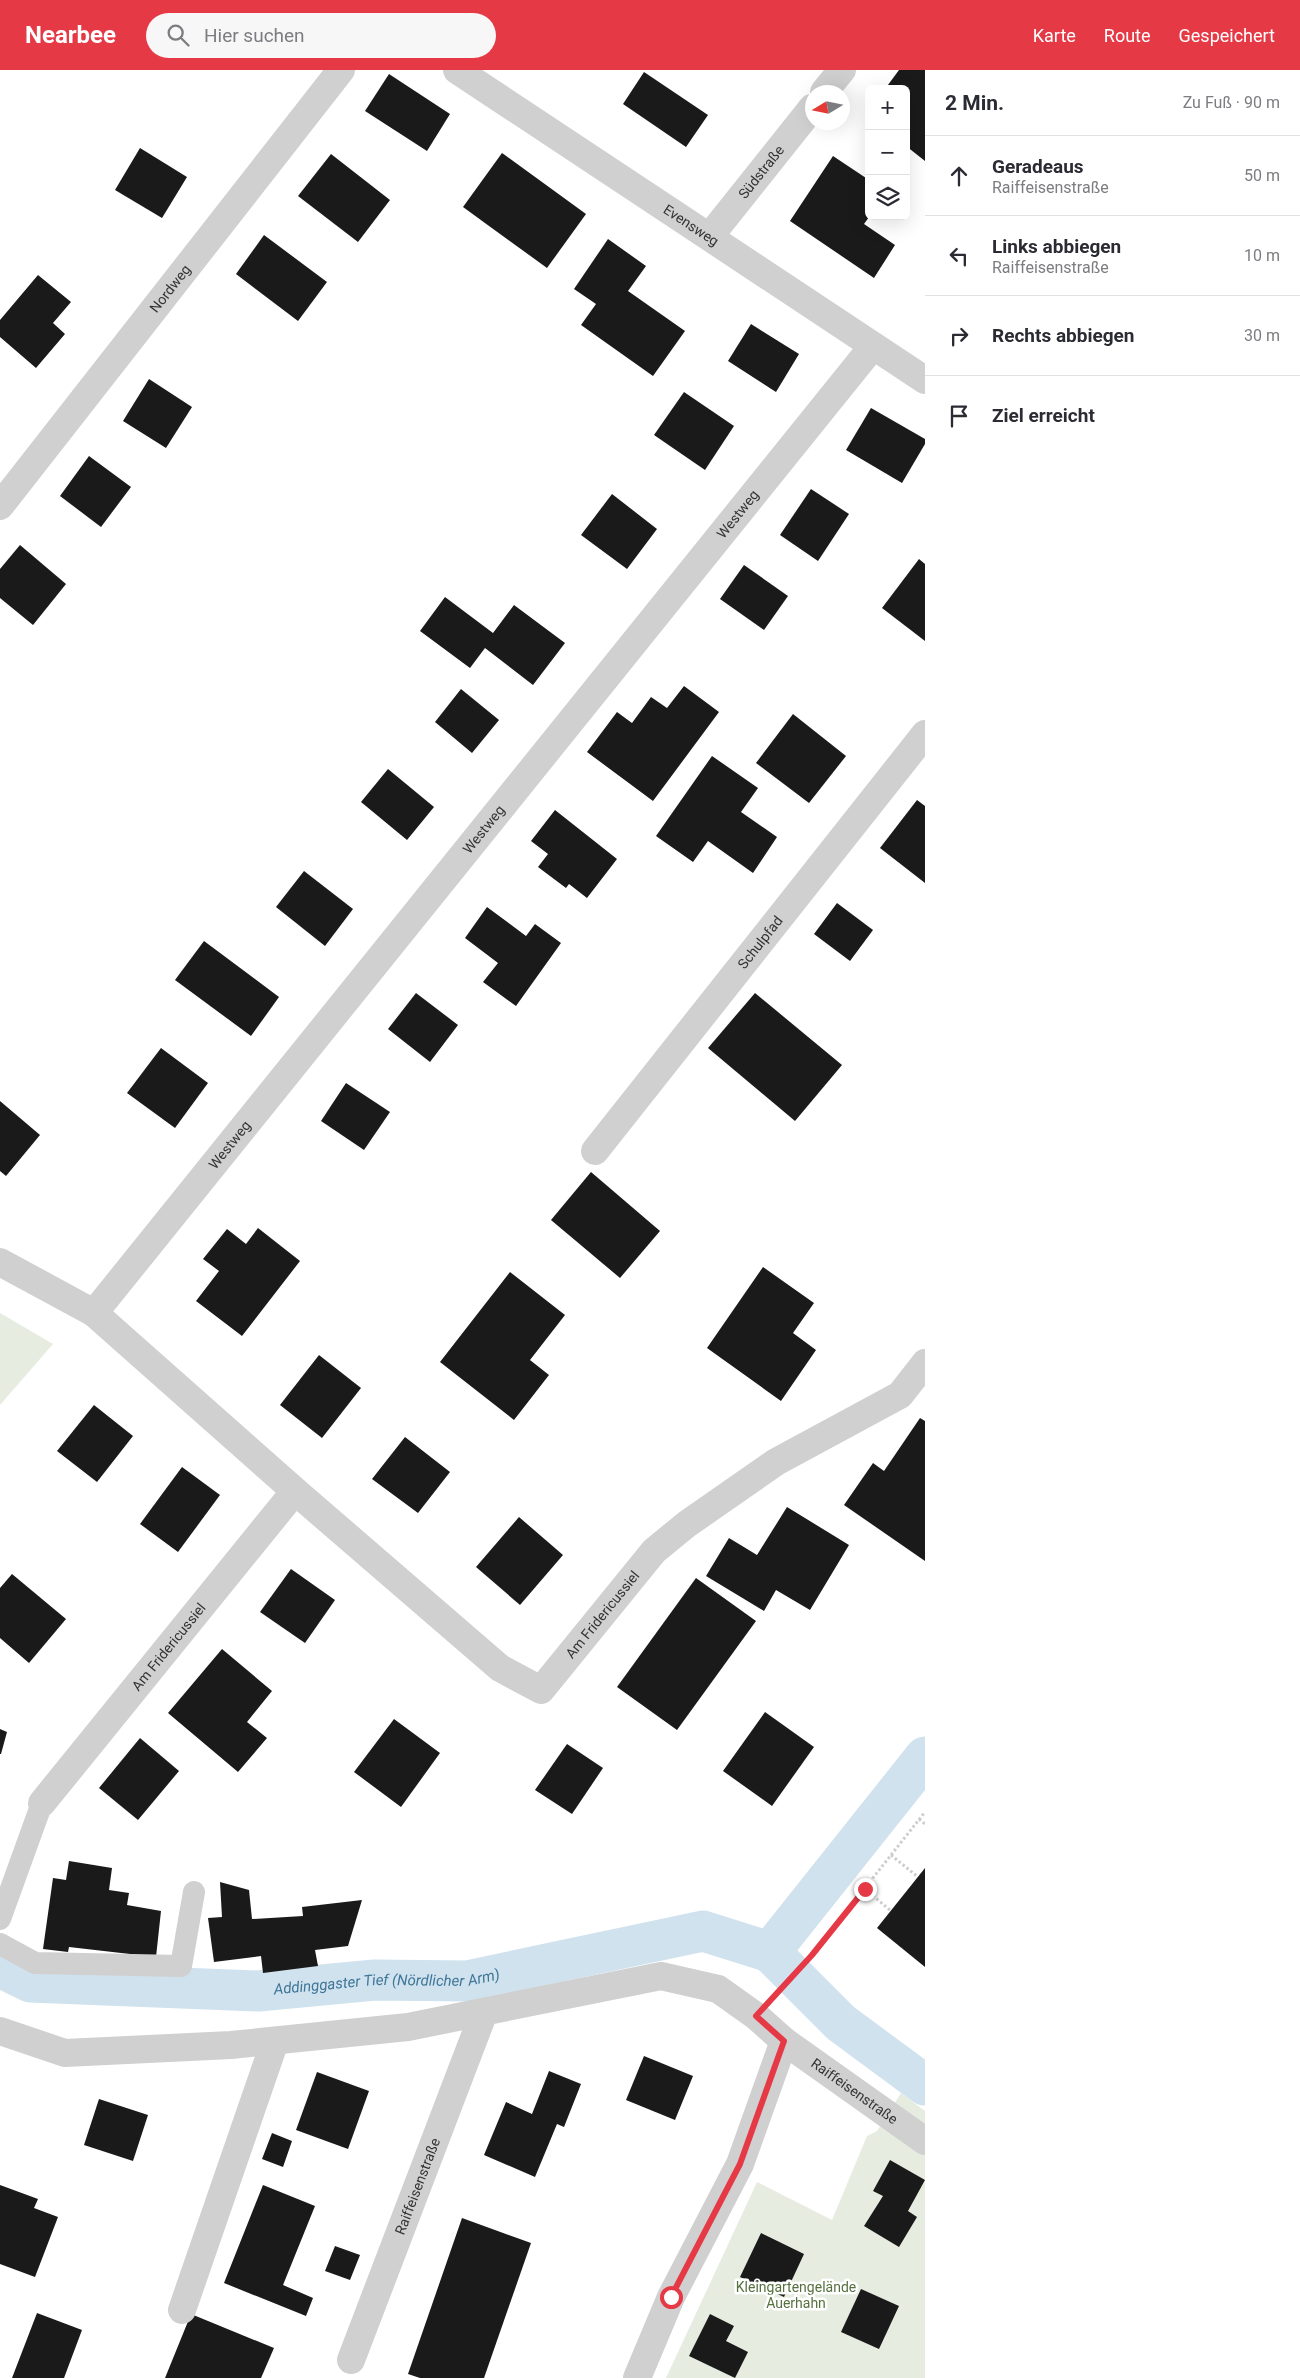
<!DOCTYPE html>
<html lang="de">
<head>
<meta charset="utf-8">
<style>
  body { margin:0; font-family:Roboto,sans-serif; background:#f7f7f7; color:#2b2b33 }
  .controls { position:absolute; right:15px; top:15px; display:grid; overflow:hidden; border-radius:8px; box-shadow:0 5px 20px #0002 }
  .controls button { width:45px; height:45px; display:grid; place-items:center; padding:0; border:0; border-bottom:1px solid #e1e1e2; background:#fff; color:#2b2b33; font:25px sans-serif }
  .compass { position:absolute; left:805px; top:15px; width:45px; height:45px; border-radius:50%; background:#fff; box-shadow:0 5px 20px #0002; rotate:260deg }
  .stop { position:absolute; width:15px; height:15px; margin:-11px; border:4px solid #e63946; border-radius:50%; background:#fff }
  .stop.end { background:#e63946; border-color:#fff; box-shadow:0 1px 5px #0008 }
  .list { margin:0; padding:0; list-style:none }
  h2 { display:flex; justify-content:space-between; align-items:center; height:65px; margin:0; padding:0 20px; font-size:21px }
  h2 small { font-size:16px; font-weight:400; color:#7c7c81 }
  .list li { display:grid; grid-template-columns:32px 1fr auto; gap:15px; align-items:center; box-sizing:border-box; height:80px; padding:0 20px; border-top:1px solid #e1e1e2 }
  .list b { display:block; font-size:19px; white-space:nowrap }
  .list p { margin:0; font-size:16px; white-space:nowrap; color:#7c7c81 }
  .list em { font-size:16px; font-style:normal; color:#7c7c81 }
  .icon { flex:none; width:28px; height:28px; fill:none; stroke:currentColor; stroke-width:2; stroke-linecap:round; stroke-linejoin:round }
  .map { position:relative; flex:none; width:925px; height:2308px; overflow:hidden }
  header { display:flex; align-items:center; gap:30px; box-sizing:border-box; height:70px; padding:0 25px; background:#e63946; color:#fff }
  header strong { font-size:24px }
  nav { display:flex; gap:28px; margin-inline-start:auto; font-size:18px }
  .search { width:350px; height:45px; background:#f7f7f7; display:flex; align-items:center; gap:12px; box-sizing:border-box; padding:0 18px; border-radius:28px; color:#7c7c81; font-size:19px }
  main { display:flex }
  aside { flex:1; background:#fff }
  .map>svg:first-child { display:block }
  .green { fill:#e6ecdf }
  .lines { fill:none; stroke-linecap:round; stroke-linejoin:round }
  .canal { stroke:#cfe2ee; stroke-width:41 }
  .building { fill:#1a1a1a }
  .path { stroke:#cdcdcd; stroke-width:3; stroke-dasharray:2.5 2.5; stroke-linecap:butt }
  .service { stroke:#d0d0d0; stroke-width:22 }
  .minor { stroke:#d0d0d0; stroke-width:28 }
  .route { stroke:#e63946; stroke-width:6 }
  .labels { text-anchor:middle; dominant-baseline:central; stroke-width:5; stroke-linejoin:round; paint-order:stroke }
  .street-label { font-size:14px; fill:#333; stroke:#fff }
  .park-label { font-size:14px; fill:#56703f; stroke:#fff }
  .water-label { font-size:15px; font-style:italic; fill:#3f7597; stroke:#fff }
</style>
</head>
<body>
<header>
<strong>Nearbee</strong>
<div class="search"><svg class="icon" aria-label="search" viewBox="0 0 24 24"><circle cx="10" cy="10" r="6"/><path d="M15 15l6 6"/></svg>Hier suchen</div>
<nav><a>Karte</a><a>Route</a><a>Gespeichert</a></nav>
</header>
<main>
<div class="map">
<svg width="925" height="2308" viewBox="0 0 925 2308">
  <rect width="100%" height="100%" fill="#fff"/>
  <!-- green -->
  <g class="green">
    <polygon points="0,1243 53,1274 0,1335"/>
    <polygon points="901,2023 925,2041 925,2308 666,2308 757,2112 832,2150 867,2066 877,2061"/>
  </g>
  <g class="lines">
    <!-- canal -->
    <g class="canal">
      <polyline points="925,1687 770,1882 841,1953 925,2015"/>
      <path id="s1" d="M0,1897L30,1912L258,1921L375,1910L467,1911L703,1861L770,1882"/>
    </g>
  </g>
  <!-- building -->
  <g class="building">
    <polygon points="899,0 925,0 925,91 906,76 906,19 885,19"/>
    <polygon points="644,2 708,45 686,77 623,34"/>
    <polygon points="389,4 450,44 427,81 365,41"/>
    <polygon points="140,78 187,107 162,148 115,120"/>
    <polygon points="502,83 586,144 547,198 463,137"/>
    <polygon points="331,84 390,130 358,172 298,126"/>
    <polygon points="833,86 869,110 869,147 864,154 895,175 874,208 790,151"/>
    <polygon points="264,165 327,212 298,251 236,204"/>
    <polygon points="608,169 646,196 628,221 685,261 653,306 581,255 596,234 574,219"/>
    <polygon points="38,205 71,232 53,253 65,264 36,298 0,267 0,250"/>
    <polygon points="751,254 799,284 776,322 728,291"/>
    <polygon points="149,309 192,337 166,378 123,351"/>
    <polygon points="684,322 734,356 705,400 654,365"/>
    <polygon points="871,338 925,369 925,374 902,413 846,380"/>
    <polygon points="89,386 131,417 101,457 60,426"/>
    <polygon points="811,419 849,444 818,491 780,465"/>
    <polygon points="612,424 657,459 627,499 581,465"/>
    <polygon points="20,475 66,514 33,555 0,528 0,499"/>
    <polygon points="919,489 925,494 925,571 882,538"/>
    <polygon points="744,495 788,526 764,560 720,529"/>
    <polygon points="445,527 493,563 514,535 565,573 533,615 485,578 470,598 420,561"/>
    <polygon points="684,616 719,642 653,731 587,682 617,642 632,653 651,627 667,638"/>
    <polygon points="461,619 499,650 472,683 435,652"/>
    <polygon points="793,644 846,686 809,733 756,693"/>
    <polygon points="712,686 758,718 741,742 777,767 753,803 708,771 693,792 656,766"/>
    <polygon points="388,699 434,737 407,770 361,732"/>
    <polygon points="917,730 925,736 925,813 880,778"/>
    <polygon points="555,740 617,789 587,828 569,814 566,818 538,797 548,784 531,771"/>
    <polygon points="304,801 353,839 325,876 276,837"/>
    <polygon points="837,833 873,860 850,891 814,864"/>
    <polygon points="487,837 526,866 535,854 561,873 516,936 483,912 498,893 465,868"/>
    <polygon points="204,871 279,927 251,966 175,910"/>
    <polygon points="416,923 458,955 430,992 388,959"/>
    <polygon points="755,923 842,995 795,1051 708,978"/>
    <polygon points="161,978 208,1013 175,1058 127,1023"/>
    <polygon points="346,1013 390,1042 364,1080 321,1051"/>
    <polygon points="0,1031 40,1065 6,1106 0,1101"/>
    <polygon points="591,1102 660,1161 620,1208 551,1150"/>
    <polygon points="258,1158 300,1191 242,1266 196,1231 219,1201 203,1189 227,1159 246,1174"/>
    <polygon points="763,1197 814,1233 793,1263 816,1280 781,1331 707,1278"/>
    <polygon points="510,1202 565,1245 530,1290 549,1305 514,1350 440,1292"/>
    <polygon points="319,1285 361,1318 322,1368 280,1335"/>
    <polygon points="94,1335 133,1366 97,1412 57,1381"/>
    <polygon points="920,1348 925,1351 925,1491 844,1435 873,1393 884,1401"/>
    <polygon points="405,1367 450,1402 418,1443 372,1409"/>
    <polygon points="182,1397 220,1425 178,1482 140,1454"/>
    <polygon points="787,1437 849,1475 810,1540 776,1520 764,1541 706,1506 729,1468 757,1485"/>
    <polygon points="519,1447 563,1485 520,1535 476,1497"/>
    <polygon points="291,1499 335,1530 305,1573 260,1542"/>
    <polygon points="12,1504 66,1549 29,1593 0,1568 0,1518"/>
    <polygon points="696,1508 756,1551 677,1660 617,1617"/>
    <polygon points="222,1579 272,1621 247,1652 267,1668 238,1702 168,1643"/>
    <polygon points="765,1642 814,1677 772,1736 723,1701"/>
    <polygon points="394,1649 440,1683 401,1737 354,1702"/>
    <polygon points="0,1659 7,1662 1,1684 0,1684"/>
    <polygon points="140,1668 179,1701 138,1750 99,1718"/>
    <polygon points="567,1674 603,1698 572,1744 535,1720"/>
    <polygon points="69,1791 112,1798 109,1820 129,1823 127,1835 161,1841 156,1887 69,1877 68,1882 43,1879 53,1808 66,1810"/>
    <polygon points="925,1798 925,1897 877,1858"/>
    <polygon points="220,1812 249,1820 252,1849 303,1846 302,1837 362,1830 348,1876 315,1880 318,1896 263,1903 261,1886 214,1892 208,1848 222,1847"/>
    <polygon points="644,1986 693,2006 675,2050 626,2030"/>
    <polygon points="549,2001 581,2014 564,2057 557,2054 535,2107 484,2085 506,2032 532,2044"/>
    <polygon points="317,2002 369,2021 348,2079 296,2060"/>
    <polygon points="99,2029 148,2045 133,2091 84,2075"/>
    <polygon points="272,2063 292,2071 283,2097 262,2089"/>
    <polygon points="890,2090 925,2110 908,2141 917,2147 899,2177 864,2156 883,2126 873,2121"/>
    <polygon points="0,2115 38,2129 34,2138 58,2147 35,2207 0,2194"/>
    <polygon points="263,2115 315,2136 283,2215 313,2228 306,2246 224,2213"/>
    <polygon points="462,2148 531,2173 484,2308 420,2308 408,2304"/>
    <polygon points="761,2163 804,2184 784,2227 740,2207"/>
    <polygon points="335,2176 360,2185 350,2210 325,2201"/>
    <polygon points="861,2219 899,2236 879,2279 841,2262"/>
    <polygon points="37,2243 82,2260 64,2308 12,2308"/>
    <polygon points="191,2244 274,2278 261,2308 165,2308"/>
    <polygon points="710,2244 734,2256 726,2271 748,2282 735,2308 689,2286"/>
  </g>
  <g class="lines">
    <!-- path -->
    <g class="path">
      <polyline points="919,1749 925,1754"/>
      <polyline points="891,1785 918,1807"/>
      <polyline points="865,1819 891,1841"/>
      <polyline points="780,1920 812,1885 925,1742"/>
    </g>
    <!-- service -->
    <g class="service">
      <polyline points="0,1849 42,1733"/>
      <polyline points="0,1874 35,1893 181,1896 194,1822"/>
    </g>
    <!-- minor -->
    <g class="minor">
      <path id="s2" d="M457,0L925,310"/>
      <polyline points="824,22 842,0"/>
      <path id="s3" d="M710,166L812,38"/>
      <path id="s4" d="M0,436L341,0"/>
      <path id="s5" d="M595,1081L925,664"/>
      <path id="s6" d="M0,1192L94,1243L295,1421L500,1598L541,1620L654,1481L687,1454L776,1392L900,1325L925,1293"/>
      <path id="s7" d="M94,1243L873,276"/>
      <path id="s8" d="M42,1733L295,1421"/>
      <path id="s9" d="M0,1961L65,1983L231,1975L408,1957L661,1906L718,1919L756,1946L784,1971L925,2071"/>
      <polyline points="182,2240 275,1971"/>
      <path id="s10" d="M351,2290L484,1942"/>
      <polyline points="637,2308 671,2227 740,2094 784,1971"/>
    </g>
  </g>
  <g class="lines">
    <!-- route -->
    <polyline class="route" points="671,2227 740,2094 784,1971 756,1946 812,1885 865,1819"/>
  </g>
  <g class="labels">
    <!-- street labels -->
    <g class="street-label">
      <text stroke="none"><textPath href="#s3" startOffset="82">Südstraße</textPath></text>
      <text stroke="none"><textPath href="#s2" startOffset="281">Evensweg</textPath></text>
      <text stroke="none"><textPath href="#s4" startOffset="276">Nordweg</textPath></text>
      <text stroke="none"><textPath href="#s7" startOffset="1026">Westweg</textPath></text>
      <text stroke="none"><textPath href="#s7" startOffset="621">Westweg</textPath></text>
      <text stroke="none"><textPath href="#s5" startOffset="266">Schulpfad</textPath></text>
      <text stroke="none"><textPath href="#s7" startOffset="216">Westweg</textPath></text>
      <text stroke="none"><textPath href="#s6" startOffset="790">Am Fridericussiel</textPath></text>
      <text stroke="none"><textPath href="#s8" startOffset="201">Am Fridericussiel</textPath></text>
      <text stroke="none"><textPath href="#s9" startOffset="900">Raiffeisenstraße</textPath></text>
      <text stroke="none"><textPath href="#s10" startOffset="186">Raiffeisenstraße</textPath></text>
    </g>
    <!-- park labels -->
    <g class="park-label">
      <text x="796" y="2217">Kleingartengelände<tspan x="796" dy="16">Auerhahn</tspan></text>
    </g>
    <!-- water labels -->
    <g class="water-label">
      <text stroke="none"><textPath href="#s1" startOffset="391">Addinggaster Tief (Nördlicher Arm)</textPath></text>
    </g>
  </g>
</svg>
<div class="controls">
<button>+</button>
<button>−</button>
<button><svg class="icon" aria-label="layers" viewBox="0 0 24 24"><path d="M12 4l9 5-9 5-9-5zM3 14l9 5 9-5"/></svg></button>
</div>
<svg class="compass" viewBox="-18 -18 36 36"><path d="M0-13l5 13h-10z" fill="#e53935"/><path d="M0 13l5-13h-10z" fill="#7c7c81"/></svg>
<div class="stop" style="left:671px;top:2227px"></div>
<div class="stop end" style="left:865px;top:1819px"></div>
</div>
<aside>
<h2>2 Min.<small>Zu Fuß · 90 m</small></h2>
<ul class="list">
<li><svg class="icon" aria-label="ahead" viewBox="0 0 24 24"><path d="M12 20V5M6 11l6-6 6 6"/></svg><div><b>Geradeaus</b><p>Raiffeisenstraße</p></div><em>50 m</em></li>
<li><svg class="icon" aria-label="left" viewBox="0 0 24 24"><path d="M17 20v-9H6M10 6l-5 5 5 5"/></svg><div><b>Links abbiegen</b><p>Raiffeisenstraße</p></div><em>10 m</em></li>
<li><svg class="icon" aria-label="right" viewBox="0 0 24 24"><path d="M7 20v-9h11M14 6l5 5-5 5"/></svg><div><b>Rechts abbiegen</b></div><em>30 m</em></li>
<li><svg class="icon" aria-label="arrive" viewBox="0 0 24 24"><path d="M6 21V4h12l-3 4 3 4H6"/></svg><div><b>Ziel erreicht</b></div></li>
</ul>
</aside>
</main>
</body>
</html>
